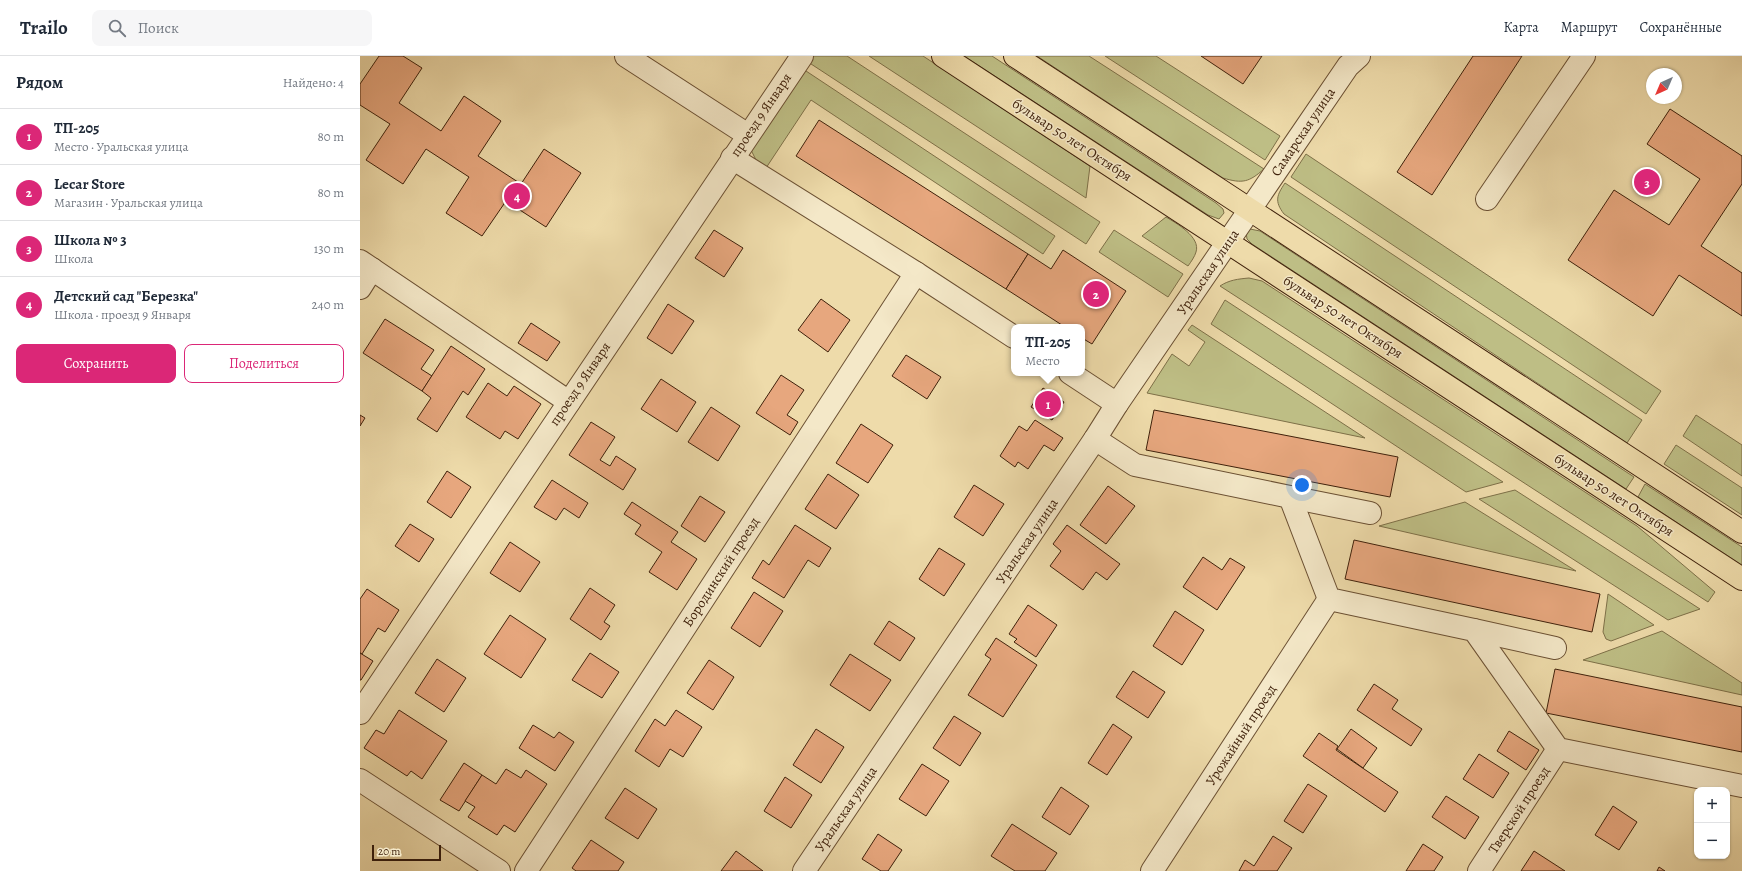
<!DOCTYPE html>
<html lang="ru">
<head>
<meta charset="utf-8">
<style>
  body { margin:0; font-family:Alegreya,serif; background:#f6f6f7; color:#1f2937 }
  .controls { position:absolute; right:12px; bottom:12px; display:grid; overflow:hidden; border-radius:8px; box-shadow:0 1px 3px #0004 }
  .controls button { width:36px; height:36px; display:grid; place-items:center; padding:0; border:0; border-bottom:1px solid #e0e1e3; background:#fff; color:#1f2937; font:20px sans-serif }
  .compass { position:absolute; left:1286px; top:12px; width:36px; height:36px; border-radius:50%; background:#fff; box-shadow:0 1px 3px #0004; rotate:224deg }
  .scale { position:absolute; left:12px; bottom:10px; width:69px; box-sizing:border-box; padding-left:4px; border:2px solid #3f210b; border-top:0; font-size:11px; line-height:14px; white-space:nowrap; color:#3f210b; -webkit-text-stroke:3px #f4e8c8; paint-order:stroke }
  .you { position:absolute; left:942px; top:429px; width:14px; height:14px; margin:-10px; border:3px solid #fff; border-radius:50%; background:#1a73e8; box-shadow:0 0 0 6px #1a73e833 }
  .badge { display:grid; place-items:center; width:26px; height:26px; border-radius:50%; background:#db2777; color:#fff; font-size:13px; font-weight:700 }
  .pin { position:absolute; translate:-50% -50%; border:2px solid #fff; box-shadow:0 1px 4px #0006 }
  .popup { position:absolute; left:651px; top:268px; width:74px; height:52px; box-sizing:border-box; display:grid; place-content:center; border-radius:8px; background:#fff; filter:drop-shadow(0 1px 3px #0005); font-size:13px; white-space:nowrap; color:#747a83 }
  .popup b { font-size:15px; color:#1f2937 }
  .popup::after { content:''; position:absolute; left:50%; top:100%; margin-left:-8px; border:8px solid transparent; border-top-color:#fff }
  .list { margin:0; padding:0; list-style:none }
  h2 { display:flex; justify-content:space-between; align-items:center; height:52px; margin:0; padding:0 16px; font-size:17px }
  h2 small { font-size:13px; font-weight:400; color:#747a83 }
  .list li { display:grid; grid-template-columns:26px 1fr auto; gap:12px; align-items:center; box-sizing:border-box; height:56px; padding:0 16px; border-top:1px solid #e0e1e3 }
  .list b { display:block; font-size:15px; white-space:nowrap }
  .list p { margin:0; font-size:13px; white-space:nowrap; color:#747a83 }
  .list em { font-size:13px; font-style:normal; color:#747a83 }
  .actions { display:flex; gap:8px; padding:12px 16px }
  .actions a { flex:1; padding:9px 0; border:1px solid #db2777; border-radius:8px; text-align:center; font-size:14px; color:#db2777 }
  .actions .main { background:#db2777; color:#fff }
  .icon { flex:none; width:22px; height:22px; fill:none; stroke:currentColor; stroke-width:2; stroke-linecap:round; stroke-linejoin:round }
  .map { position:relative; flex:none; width:1382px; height:815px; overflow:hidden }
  header { display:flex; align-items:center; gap:24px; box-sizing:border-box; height:56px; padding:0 20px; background:#fff; border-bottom:1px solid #e0e1e3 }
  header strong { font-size:19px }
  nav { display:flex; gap:22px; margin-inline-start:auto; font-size:14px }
  .search { width:280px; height:36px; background:#f6f6f7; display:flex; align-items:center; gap:10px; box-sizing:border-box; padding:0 14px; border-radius:8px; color:#747a83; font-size:15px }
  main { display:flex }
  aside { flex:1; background:#fff }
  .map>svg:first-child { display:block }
  .green { fill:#bebe85; stroke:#7e7048 }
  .building { fill:#e7a77e; stroke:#3f210b }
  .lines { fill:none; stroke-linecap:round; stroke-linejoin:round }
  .minor-casing { stroke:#6b5033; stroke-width:24 }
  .major-casing { stroke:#3f210b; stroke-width:24 }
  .minor { stroke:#f4e8c8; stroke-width:22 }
  .major { stroke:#eedbaa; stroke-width:22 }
  .labels { text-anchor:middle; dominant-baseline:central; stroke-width:3; stroke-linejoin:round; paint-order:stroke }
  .street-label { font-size:14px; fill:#3f210b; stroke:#f4e8c8 }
</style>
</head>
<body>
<header>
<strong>Trailo</strong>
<div class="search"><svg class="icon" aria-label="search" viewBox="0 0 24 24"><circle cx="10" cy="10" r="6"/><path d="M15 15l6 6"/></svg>Поиск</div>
<nav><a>Карта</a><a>Маршрут</a><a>Сохранённые</a></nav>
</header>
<main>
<aside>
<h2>Рядом<small>Найдено: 4</small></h2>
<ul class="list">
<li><span class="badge">1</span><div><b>ТП-205</b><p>Место · Уральская улица</p></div><em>80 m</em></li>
<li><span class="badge">2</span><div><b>Lecar Store</b><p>Магазин · Уральская улица</p></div><em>80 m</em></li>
<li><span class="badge">3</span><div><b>Школа № 3</b><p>Школа</p></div><em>130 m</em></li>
<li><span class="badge">4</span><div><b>Детский сад &quot;Березка&quot;</b><p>Школа · проезд 9 Января</p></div><em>240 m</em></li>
</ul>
<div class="actions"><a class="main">Сохранить</a><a>Поделиться</a></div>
</aside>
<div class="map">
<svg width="1382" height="815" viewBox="0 0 1382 815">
  <rect width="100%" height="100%" fill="#eedbaa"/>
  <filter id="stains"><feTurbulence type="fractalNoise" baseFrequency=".005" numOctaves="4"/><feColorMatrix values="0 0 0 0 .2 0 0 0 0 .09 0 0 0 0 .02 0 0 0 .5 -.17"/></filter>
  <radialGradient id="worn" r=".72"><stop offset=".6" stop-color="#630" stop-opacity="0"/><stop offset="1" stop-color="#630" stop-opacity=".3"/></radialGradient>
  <!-- green -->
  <g class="green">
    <polygon points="452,0 487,0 740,166 726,188 448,6"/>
    <polygon points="509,0 563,0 730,110 726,142"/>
    <polygon points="604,0 632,0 856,147 863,153 864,157 859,163 848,159"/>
    <path d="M677,0H729L904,113C889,126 883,128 863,122Z"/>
    <polygon points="745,0 796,0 920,80 905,104"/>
    <polygon points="443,13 695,180 683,198 451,44 406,112 397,106 391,94"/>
    <polygon points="946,98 1301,335 1286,358 931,121"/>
    <path d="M925,127L1282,364L1267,387L924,158C914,145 917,139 925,127Z"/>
    <path d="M806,161C816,167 841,181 836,196C835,200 831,206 828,210L782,180Z"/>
    <polygon points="890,173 900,175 1274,421 1266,433 892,188 887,183 886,176"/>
    <polygon points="754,174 823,218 808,241 739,196"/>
    <path d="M889,222L902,225L1277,470L1355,536L1348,546L860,230C869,224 878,223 889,222Z"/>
    <polygon points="865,244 1143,426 1106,436 851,268"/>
    <polygon points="832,269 1005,382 787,337 812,298 829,310 845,286 828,274"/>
    <polygon points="1336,359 1382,389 1382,420 1323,380"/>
    <polygon points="1316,389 1382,432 1382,459 1304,408"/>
    <polygon points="1285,428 1382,491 1382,509 1278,441"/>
    <polygon points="1155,434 1340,553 1308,564 1119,443"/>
    <polygon points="1105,446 1216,515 1019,470"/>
    <polygon points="1248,538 1294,569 1251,585 1246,583 1243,576"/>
    <polygon points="1302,575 1382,627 1382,639 1223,604"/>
  </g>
  <!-- building -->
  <g class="building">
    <polygon points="19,0 43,0 62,12 39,47 81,75 104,40 141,65 118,100 161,128 184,93 221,117 186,171 146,145 122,180 86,157 109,121 66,93 43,128 6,104 30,68 0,49 0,28"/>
    <polygon points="841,0 902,0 883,28"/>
    <polygon points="1113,0 1162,0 1072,139 1037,116"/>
    <polygon points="1310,53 1382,100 1382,128 1341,190 1382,217 1382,260 1319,219 1293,260 1208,204 1254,134 1309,169 1340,123 1287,88"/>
    <polygon points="459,64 668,198 646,233 436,100"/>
    <polygon points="354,174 383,192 364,221 335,202"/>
    <polygon points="703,194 766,235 732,288 722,282 722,271 705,271 646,233 668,198 691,213"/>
    <polygon points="461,243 490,264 468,296 438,274"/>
    <polygon points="308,248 334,265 312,298 287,282"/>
    <polygon points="25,263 74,294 61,313 72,320 62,335 3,297"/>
    <polygon points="171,267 200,286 187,305 158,287"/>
    <polygon points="91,290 125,313 108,339 103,335 77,376 57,363 71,342 62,335"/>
    <polygon points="546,299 581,321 567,343 532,320"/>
    <polygon points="421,319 444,334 427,359 438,366 430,379 396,357"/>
    <polygon points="301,323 336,346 317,376 281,353"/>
    <polygon points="128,327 147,340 154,330 181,348 158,383 145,375 140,383 106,361"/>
    <polygon points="683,332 704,346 692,364 671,351"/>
    <polygon points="351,351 380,370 358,405 328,386"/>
    <polygon points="794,354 1038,401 1030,441 786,394"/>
    <polygon points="0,359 5,362 0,370"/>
    <polygon points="675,364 703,382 694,395 684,389 668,413 658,406 655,411 640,400 659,370 667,375"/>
    <polygon points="231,366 255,381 240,404 250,410 256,400 276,413 263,434 209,399"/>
    <polygon points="501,368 533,389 508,427 476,407"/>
    <polygon points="87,415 111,431 91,462 67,446"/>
    <polygon points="468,418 499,439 476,473 445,453"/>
    <polygon points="192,424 228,447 219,462 204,452 196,464 174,451"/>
    <polygon points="614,429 644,448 623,480 594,461"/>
    <polygon points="748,430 775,450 746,488 720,469"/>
    <polygon points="340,440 365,456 345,486 321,470"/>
    <polygon points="272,446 318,476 311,486 337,503 317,534 289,516 302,496 275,478 281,469 264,458"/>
    <polygon points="50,468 74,483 59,506 35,490"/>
    <polygon points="435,469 471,492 459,511 448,504 424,542 392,522 403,504 409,509"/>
    <polygon points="707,469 760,508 747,524 736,516 723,534 690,510 701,495 693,488"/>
    <polygon points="994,484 1240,538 1232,576 985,523"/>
    <polygon points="150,486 180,506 160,536 130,517"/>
    <polygon points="579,492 605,508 584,540 559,523"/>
    <polygon points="843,501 862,514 870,502 885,511 857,554 823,531"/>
    <polygon points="230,532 255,549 244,566 250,570 241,584 210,563"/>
    <polygon points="7,533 39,554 25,576 18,572 2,598 0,597 0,543"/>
    <polygon points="394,536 423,555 400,591 371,572"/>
    <polygon points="668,549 697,569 676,601 654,586 657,583 649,578"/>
    <polygon points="815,555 844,574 822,609 793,590"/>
    <polygon points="150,559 186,583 161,622 124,598"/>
    <polygon points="529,565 555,582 540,605 514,588"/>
    <polygon points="636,582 677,609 643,661 608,639 631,603 625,599"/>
    <polygon points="0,597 13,605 1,624 0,624"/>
    <polygon points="230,597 259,616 242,642 212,624"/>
    <polygon points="490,598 531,624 510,655 470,629"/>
    <polygon points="77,603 106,622 84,656 55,637"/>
    <polygon points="349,604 374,621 353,654 327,637"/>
    <polygon points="1195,613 1382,651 1382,696 1186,657"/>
    <polygon points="773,615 805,636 788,662 756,641"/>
    <polygon points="1014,628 1038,644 1032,653 1062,673 1051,690 997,654"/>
    <polygon points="39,654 87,685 62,723 51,715 47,720 4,692 16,674 24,678"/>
    <polygon points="316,654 342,671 323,701 310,693 299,711 275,695 295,663 305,670"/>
    <polygon points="594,660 621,677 600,710 573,692"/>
    <polygon points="753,668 772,681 747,719 728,707"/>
    <polygon points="173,669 194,682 199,676 214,686 195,715 159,692"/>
    <polygon points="456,673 484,691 461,727 433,709"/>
    <polygon points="991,673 1017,692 1003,712 977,693"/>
    <polygon points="1149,675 1179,694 1166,714 1137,695"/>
    <polygon points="959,677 978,690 976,694 1038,736 1025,756 943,700"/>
    <polygon points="1119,698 1149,717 1133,742 1103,723"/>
    <polygon points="104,707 122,719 99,755 80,744"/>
    <polygon points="562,708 589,725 566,760 539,743"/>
    <polygon points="146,713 161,722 166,714 187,728 155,776 144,769 137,779 108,761 115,751 105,745 122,719 136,728"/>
    <polygon points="425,721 452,739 431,772 404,755"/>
    <polygon points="948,728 967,740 943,777 924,765"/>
    <polygon points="701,731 729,750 710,779 682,761"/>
    <polygon points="265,732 297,753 278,783 245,762"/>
    <polygon points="1086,740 1119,761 1105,783 1072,761"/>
    <polygon points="1253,750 1277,766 1259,794 1235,779"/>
    <polygon points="652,768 697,797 685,815 655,815 631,800"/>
    <polygon points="518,778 542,794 528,815 521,815 502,803"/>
    <polygon points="913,780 932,792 917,815 879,815 885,804 894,810"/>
    <polygon points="231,784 264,806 258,815 216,815 212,812"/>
    <polygon points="1063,788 1083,801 1074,815 1046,815"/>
    <polygon points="376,795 403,815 361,815"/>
    <polygon points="1174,795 1205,815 1161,815"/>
    <polygon points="1299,811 1305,815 1297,815"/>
  </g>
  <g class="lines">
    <!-- minor casing -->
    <g class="minor-casing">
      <g id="minor">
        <polyline points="266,0 388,79"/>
        <polyline points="372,102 556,217 654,281"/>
        <polyline points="1127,143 1224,0"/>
        <polyline points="0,205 209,346"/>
        <polyline points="0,232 12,213"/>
        <polyline points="710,317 757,348"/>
        <polyline points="735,383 775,409 930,441 969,543 1114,574 1198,693 1382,730"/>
        <polyline points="930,441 1010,457"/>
        <polyline points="1114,574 1195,592"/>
        <polyline points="0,657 442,0"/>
        <polyline points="0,724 139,815"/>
        <polyline points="166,815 556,217"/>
        <polyline points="444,815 735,383 757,348 988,10 999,0"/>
        <polyline points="792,815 969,543"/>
        <polyline points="1119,815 1198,693"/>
      </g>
    </g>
    <!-- major casing -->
    <g class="major-casing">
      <g id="major">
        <polyline points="583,0 1382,523"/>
        <polyline points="655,0 1382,476"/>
      </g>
    </g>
    <!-- minor -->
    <use href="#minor" class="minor"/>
    <!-- major -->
    <use href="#major" class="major"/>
  </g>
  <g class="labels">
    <!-- street labels -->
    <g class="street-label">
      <text transform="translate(401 59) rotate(-56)">проезд 9 Января</text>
      <text transform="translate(943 76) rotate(-56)">Самарская улица</text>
      <text transform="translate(712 84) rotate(33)">бульвар 50 лет Октября</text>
      <text transform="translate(848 216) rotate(-56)">Уральская улица</text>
      <text transform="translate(983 261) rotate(33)">бульвар 50 лет Октября</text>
      <text transform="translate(220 328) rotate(-56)">проезд 9 Января</text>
      <text transform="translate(1254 439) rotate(33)">бульвар 50 лет Октября</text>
      <text transform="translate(667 485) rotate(-56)">Уральская улица</text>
      <text transform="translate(361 516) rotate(-57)">Бородинский проезд</text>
      <text transform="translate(881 679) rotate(-57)">Урожайный проезд</text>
      <text transform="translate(486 753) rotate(-56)">Уральская улица</text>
      <text transform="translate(1159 754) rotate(-57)">Тверской проезд</text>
    </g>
  </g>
  <rect width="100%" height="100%" filter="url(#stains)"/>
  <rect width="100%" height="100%" fill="url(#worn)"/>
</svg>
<div class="controls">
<button>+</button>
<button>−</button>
</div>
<svg class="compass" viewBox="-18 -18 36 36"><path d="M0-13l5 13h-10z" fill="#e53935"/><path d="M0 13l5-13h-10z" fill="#747a83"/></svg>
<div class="scale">20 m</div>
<div class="you"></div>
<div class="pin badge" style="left:688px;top:348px">1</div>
<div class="popup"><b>ТП-205</b>Место</div>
<div class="pin badge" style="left:736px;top:238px">2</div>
<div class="pin badge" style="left:1287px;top:126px">3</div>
<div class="pin badge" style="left:157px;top:140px">4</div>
</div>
</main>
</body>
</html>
